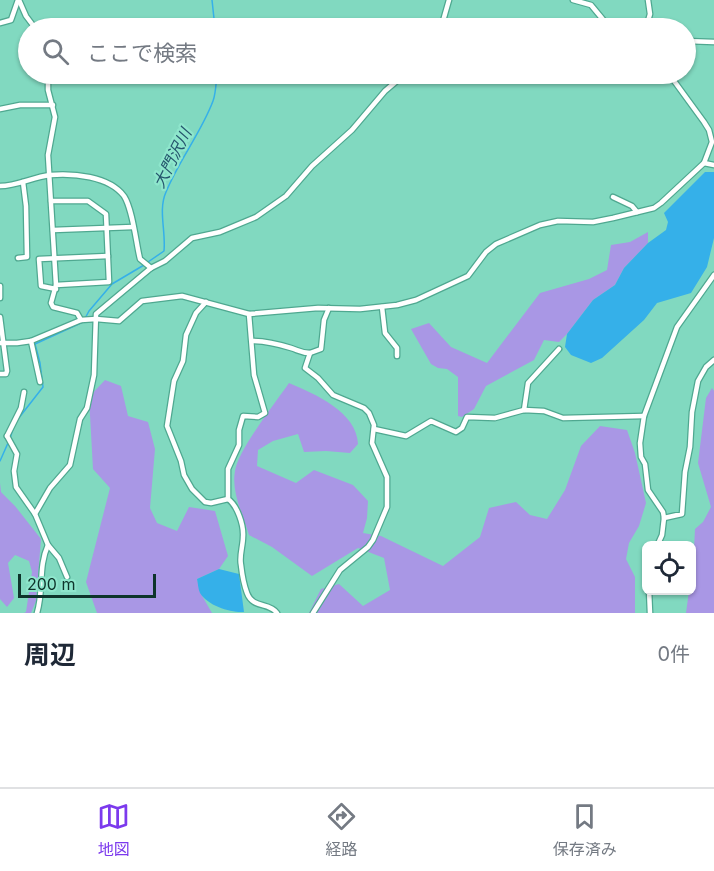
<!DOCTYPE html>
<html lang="ja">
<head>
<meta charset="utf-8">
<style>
  body { margin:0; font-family:Inter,"Noto Sans JP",sans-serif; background:#f2f2f3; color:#1f2937 }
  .controls { position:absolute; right:18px; bottom:18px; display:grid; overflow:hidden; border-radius:9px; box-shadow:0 2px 4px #0004 }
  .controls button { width:54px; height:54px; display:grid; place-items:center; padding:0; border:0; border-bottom:2px solid #e0e1e3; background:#fff; color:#1f2937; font:30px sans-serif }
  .scale { position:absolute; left:18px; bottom:15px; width:138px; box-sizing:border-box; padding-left:6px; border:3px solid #0e342b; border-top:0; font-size:16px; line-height:21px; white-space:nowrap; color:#0e342b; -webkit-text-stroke:4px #8ee6cc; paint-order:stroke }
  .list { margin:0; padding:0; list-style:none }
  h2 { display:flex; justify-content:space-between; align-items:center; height:78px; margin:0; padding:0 24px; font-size:26px }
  h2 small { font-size:20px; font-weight:400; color:#747a83 }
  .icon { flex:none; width:33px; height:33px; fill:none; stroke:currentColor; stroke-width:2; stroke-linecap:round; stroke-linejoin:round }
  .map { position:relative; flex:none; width:714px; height:613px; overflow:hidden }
  .search { position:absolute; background:#fff; box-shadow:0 2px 4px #0004; left:18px; right:18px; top:18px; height:66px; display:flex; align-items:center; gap:15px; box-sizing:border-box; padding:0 21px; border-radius:33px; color:#747a83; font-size:22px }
  .sheet { height:174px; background:#fff }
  nav { display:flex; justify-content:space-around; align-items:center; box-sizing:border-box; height:84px; border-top:2px solid #e0e1e3; background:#fff; font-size:16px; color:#747a83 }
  nav a { display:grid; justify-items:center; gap:3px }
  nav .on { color:#7c3aed }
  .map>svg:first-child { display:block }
  .green { fill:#a997e5 }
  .water { fill:#35b0e9 }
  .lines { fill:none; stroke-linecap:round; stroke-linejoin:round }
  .stream { stroke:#35b0e9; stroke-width:1.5 }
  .minor-casing { stroke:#4fa890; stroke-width:7 }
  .minor { stroke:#fff; stroke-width:4.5 }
  .labels { text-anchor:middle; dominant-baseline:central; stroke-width:4.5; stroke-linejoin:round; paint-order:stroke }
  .water-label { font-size:16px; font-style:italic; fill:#25556d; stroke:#8ee6cc }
</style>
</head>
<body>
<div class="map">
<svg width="714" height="613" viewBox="0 0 714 613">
  <rect width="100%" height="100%" fill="#81d9c0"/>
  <!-- green -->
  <g class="green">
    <polygon points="648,232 648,243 624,268 615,285 593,300 567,334 559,342 544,340 534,360 486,386 474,409 462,417 458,416 458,377 447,369 438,368 431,364 411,329 429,323 451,347 487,363 540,293 589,279 607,270 611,245 630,242"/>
    <polygon points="105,380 121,386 128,416 148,422 155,449 150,508 157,523 177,531 189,507 215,511 228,556 219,569 197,579 201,594 212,613 97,613 86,582 110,488 93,469 89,397"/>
    <path d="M289,383C315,394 357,412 358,444L350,453L326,451L304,452L298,434L273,441L258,450L257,466L296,483L314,470L353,485L368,501L367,518L363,533L381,536L443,566L480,537L489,508L516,502L530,515L547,519L565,490L581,446L600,426L627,430L635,453L646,503L639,526L629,543L626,559L635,577V613H309L321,589L339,584L363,606L390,590L384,558L358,548L312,576L272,547L249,535C243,515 231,492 235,471C238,450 276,402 289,383Z"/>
    <polygon points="712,388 714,391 714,613 686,613 689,591 692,590 695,529 703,522 711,507 698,463 706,398"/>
    <polygon points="0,483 1,492 15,506 41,539 36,601 31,613 24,613 26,612 32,572 29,561 15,555 8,563 14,598 7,607 0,599"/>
  </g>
  <!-- water -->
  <g class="water">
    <polygon points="705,172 714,172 714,238 707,267 691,293 657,303 644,320 602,358 591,363 571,355 565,347 567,334 593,300 615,285 624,268 648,243 666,230 668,222 664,213"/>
    <path d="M219,569L239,574L244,612C231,613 208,606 200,593C198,589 198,583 197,579Z"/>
  </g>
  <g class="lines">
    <!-- stream -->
    <g class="stream">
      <polyline points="212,0 215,28"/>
      <path d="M148,262L164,251C166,231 158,210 166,192C179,160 201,133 213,101C216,93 216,82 217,74"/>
      <polyline points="18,419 43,387 40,363 35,344 83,322 89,311 112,284 144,265"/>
      <polyline points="10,438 13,429"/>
      <polyline points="0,461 8,443"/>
    </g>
    <!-- minor casing -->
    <g class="minor-casing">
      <g id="minor">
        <polyline points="19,0 26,16 35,28"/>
        <polyline points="573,0 591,5 610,28"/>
        <polyline points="0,23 11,20 18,0"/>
        <polyline points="441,28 449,0"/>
        <polyline points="646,28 650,14 648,0"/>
        <polyline points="686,41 714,42"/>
        <polyline points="48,74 48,90 55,117 48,155 56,285 51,303 53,307 77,313 81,320"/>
        <polyline points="0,109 20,105 53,105"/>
        <polyline points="704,163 714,165"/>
        <path d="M0,186C17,186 33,177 50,175C73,173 109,176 124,196C133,210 136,243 140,259L151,268"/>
        <polyline points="613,197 632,206 637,212"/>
        <polyline points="51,201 88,201 106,214 109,282 56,285"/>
        <polyline points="53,230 133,227"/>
        <polyline points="18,258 27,257 26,206 23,182"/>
        <polyline points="0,286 0,298"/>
        <polyline points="56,289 41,286 39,259 108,256"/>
        <polyline points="206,302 196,313 186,335 183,361 174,381 167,426 181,461 184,475 192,489 205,502 211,503 228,499"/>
        <polyline points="382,307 385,333 397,348 397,356"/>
        <path d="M249,314L254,375L265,413L258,417L243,416L239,430V445L228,469V499C237,505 244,525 243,537C243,546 239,556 241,565C242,574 244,585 247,593C253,609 269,602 277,613"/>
        <polyline points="0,317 7,371 6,374 0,374"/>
        <polyline points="31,341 40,382"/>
        <path d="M252,341C265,341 278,344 291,348C298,350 301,353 310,353"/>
        <polyline points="0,343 17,343 31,341 81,320 96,319 119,321 142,301 182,296 249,314 318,308 360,309 397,305 416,300 468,276 486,252 496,244 540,225 558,221 593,222 613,218 654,208 661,203 704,163 712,142 709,130 704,122 669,74"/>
        <polyline points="524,410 528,383 559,349"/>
        <polyline points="374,429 406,436 431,421 456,432 462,428 467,417 495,418 524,410 544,411 563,418 644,416"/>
        <polyline points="7,436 17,454 14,471 16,487 35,514 48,545 59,558 67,577"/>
        <polyline points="7,436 21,408 24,392"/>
        <polyline points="35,514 50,488 70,465 80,419 87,408 94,375 96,314 151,268 165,261 192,238 220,232 256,217 286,196 312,166 352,130 385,91 405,74"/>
        <polyline points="664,518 682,514 685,472 690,447 692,412 698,381 706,367 714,360"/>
        <polyline points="657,546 662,535 664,518 663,512 648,490 645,464 641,457 640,443 644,416 677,327 714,275"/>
        <polyline points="649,590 650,613"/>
        <path d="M37,613C44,590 38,567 48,545"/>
        <polyline points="313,613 340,570 368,547 373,540 387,507 387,477 372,443 374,425 369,413 364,408 333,395 318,378 305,368 310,353 321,349 324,320 329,308"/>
      </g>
    </g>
    <!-- minor -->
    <use href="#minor" class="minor"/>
  </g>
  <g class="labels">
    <!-- water labels -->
    <g class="water-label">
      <text transform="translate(172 158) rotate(-63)">大門沢川</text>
    </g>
  </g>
</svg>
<div class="controls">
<button><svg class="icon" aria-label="locate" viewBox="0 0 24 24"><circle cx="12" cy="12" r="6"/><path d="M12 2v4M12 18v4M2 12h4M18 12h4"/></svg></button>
</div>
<div class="scale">200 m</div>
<div class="search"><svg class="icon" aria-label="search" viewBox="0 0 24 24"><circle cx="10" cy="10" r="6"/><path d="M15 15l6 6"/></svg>ここで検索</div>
</div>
<section class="sheet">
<h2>周辺<small>0件</small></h2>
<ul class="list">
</ul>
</section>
<nav>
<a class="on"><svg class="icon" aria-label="map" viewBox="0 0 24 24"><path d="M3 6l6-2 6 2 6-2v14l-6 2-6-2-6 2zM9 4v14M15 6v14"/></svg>地図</a>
<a><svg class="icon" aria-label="directions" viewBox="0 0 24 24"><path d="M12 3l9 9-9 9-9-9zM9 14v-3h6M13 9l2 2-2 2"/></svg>経路</a>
<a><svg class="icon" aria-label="saved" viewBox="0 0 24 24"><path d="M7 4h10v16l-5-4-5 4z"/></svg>保存済み</a>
</nav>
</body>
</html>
